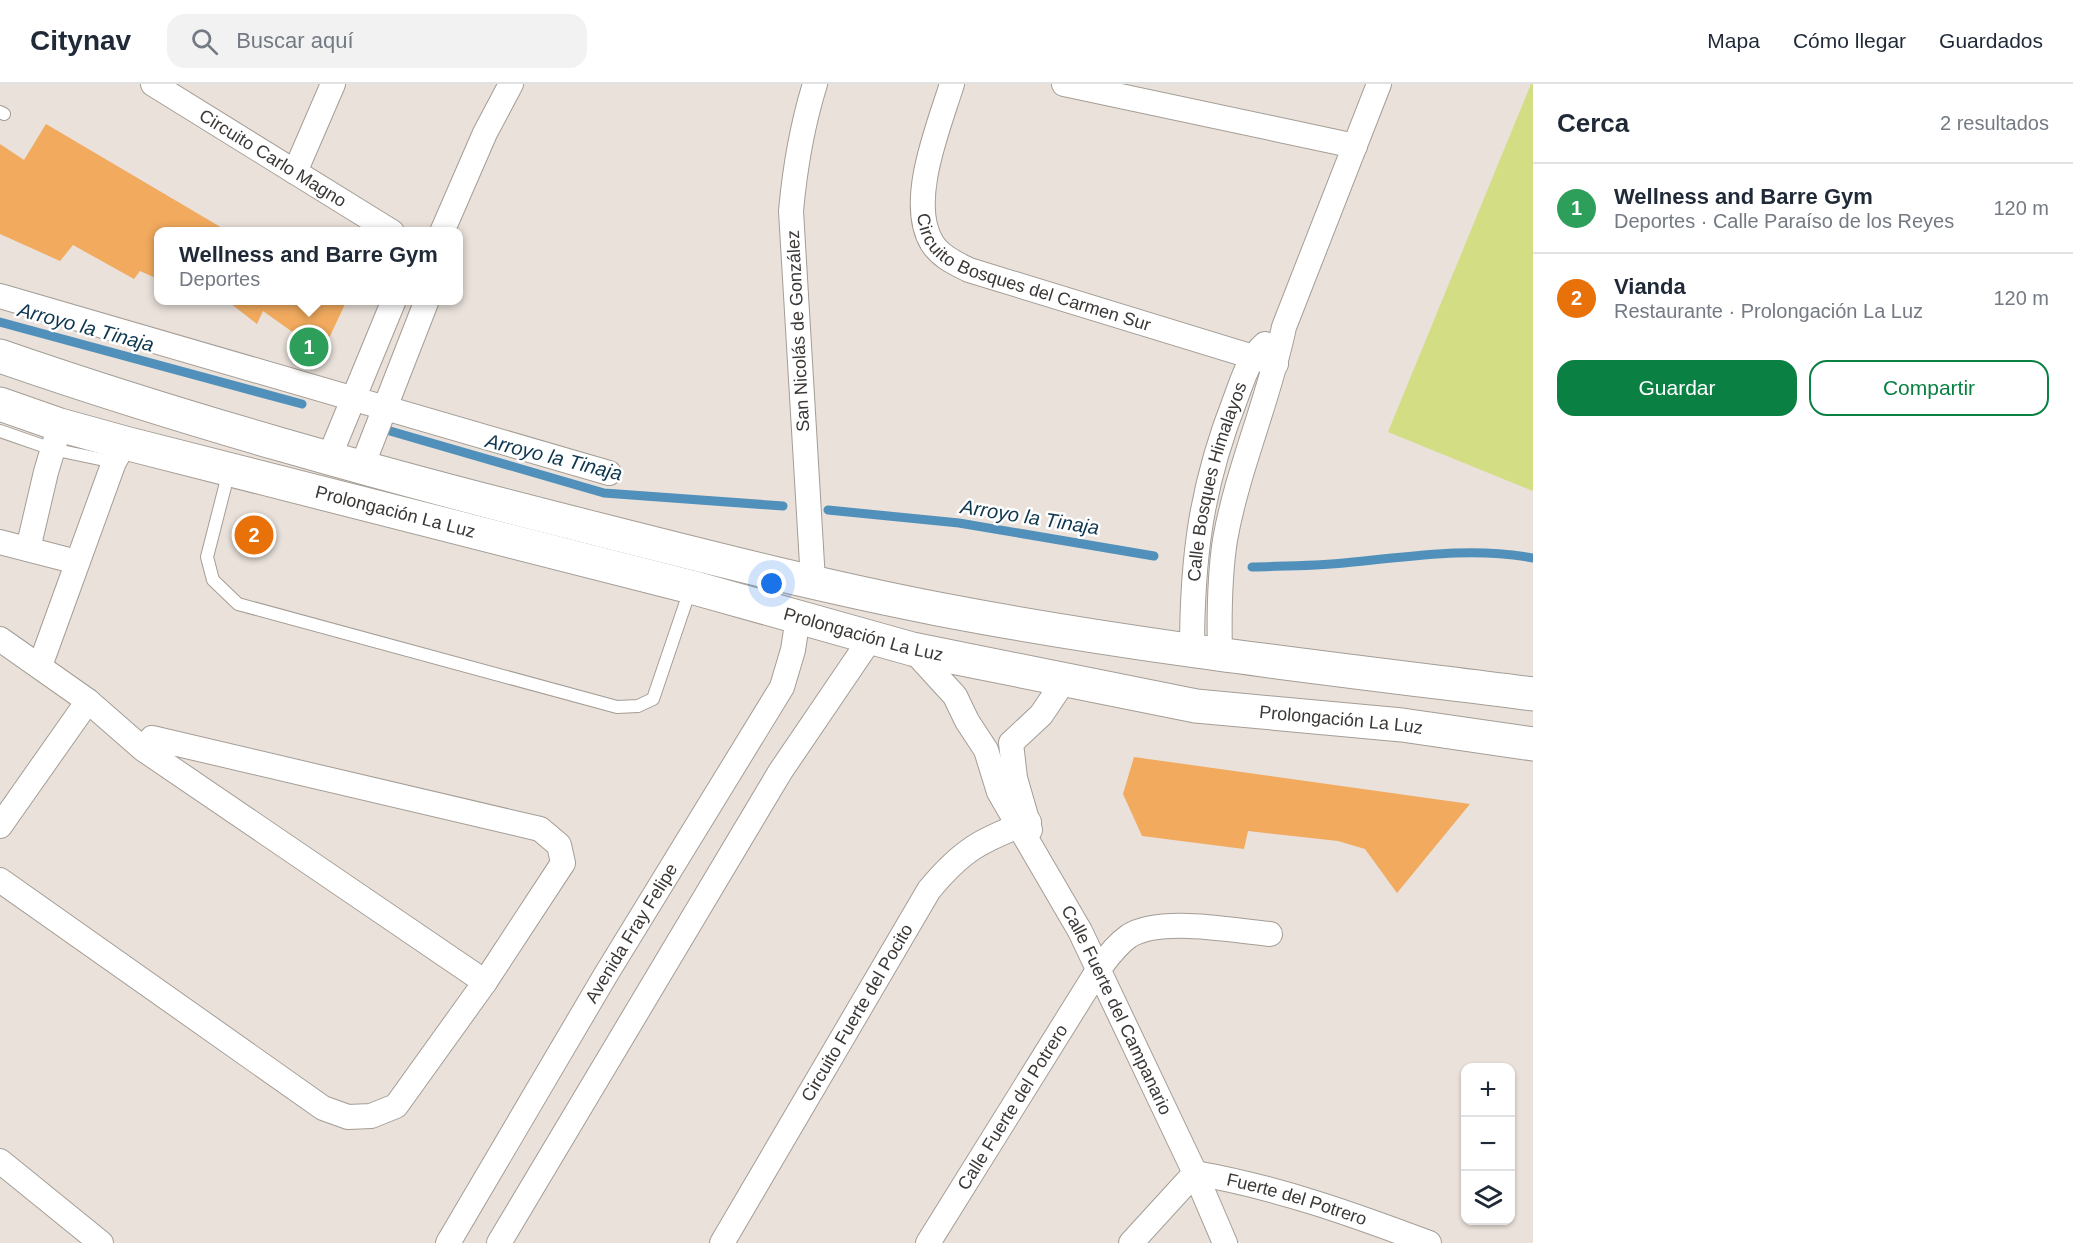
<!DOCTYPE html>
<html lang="es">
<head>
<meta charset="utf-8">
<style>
  body { margin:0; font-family:Arial,sans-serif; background:#f2f2f3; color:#1f2937 }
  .controls { position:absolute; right:18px; bottom:18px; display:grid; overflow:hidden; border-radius:12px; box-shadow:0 2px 4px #0004 }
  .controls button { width:54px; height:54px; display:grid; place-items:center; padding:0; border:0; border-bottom:2px solid #e0e1e3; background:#fff; color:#1f2937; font:30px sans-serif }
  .you { position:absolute; left:772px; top:500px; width:21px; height:21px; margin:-15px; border:4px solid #fff; border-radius:50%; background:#1a73e8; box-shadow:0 0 0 9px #1a73e833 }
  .badge { display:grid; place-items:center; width:39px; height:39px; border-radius:50%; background:#0b8043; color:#fff; font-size:20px; font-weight:700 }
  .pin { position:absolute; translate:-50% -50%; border:3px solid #fff; box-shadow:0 2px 6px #0006 }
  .popup { position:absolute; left:154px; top:143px; width:309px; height:78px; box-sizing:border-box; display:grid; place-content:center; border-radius:12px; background:#fff; filter:drop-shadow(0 2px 4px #0005); font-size:20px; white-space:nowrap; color:#747a83 }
  .popup b { font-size:22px; color:#1f2937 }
  .popup::after { content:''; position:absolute; left:50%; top:100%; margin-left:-12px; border:12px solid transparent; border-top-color:#fff }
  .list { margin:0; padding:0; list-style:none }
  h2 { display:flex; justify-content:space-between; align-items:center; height:78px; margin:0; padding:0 24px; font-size:26px }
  h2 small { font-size:20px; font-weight:400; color:#747a83 }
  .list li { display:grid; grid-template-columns:39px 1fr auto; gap:18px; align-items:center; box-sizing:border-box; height:90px; padding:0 24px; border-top:2px solid #e0e1e3 }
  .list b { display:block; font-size:22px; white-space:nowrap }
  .list p { margin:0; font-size:20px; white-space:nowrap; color:#747a83 }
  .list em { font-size:20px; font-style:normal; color:#747a83 }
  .actions { display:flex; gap:12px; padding:18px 24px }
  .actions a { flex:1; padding:14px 0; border:2px solid #0b8043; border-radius:18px; text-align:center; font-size:21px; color:#0b8043 }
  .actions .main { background:#0b8043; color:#fff }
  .icon { flex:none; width:33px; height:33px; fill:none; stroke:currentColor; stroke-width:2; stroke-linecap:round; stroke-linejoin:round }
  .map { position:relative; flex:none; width:1533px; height:1159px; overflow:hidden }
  header { display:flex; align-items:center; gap:36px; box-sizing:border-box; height:84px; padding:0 30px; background:#fff; border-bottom:2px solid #e0e1e3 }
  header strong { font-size:28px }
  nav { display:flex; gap:33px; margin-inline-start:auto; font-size:21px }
  .search { width:420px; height:54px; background:#f2f2f3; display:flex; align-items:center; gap:15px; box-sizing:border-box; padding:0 21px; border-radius:18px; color:#747a83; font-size:22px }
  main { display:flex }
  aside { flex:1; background:#fff }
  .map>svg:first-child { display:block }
  .green { fill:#d2dd84 }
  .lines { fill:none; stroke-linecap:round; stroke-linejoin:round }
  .stream { stroke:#5190ba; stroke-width:9 }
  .building { fill:#f1aa5e }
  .service-casing { stroke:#a49d96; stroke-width:14 }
  .minor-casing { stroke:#a49d96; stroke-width:26 }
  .secondary-casing { stroke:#a49d96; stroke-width:35 }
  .service { stroke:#fff; stroke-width:12 }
  .minor { stroke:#fff; stroke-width:24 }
  .secondary { stroke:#fff; stroke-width:33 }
  .labels { text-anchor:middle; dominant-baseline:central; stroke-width:5; stroke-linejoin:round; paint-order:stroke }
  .street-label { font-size:18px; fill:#3b3836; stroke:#fff }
  .water-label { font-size:20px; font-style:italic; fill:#0e364e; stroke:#fff }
</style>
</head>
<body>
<header>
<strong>Citynav</strong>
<div class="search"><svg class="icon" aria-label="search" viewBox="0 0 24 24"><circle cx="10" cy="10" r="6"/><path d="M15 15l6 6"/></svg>Buscar aquí</div>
<nav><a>Mapa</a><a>Cómo llegar</a><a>Guardados</a></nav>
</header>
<main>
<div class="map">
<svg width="1533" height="1159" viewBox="0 0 1533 1159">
  <rect width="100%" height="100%" fill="#e9e1da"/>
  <!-- green -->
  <polygon class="green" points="1531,0 1533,0 1533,407 1388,348"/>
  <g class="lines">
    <!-- stream -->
    <g class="stream">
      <polyline points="0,238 302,320"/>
      <polyline points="390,347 604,409 783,422"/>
      <polyline points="828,426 959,439 1154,472"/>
      <path d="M1252,483C1282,482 1314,482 1344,479C1408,473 1469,462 1533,474"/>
    </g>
  </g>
  <!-- building -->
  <g class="building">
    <polygon points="46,40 229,148 159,148 158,195 140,187 134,195 73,161 60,177 0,150 0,60 24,76"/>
    <polygon points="226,216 347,216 322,269 263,227 257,240"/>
    <polygon points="1134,673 1470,720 1397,809 1365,765 1338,757 1248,747 1244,765 1142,752 1123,710"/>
  </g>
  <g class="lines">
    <!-- service casing -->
    <g class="service-casing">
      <g id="service">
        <polyline points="0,28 4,30"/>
        <polyline points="0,347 52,365 114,378"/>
        <polyline points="229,387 207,473 213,496 238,520 617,623 638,622 653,615 691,503"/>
      </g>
    </g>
    <!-- minor casing -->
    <g class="minor-casing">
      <g id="minor">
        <path id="s1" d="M153,0L392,148"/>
        <path id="s2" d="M952,0C939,42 907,118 932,159C941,173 955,179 969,186L1276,280"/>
        <polyline points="1064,0 1355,62"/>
        <polyline points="295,88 333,0"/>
        <polyline points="442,148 485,49 511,0"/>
        <polyline points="0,212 609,389"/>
        <polyline points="328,376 394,216"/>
        <polyline points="361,385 427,216"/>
        <polyline points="0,458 77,478"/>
        <polyline points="28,465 46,388 60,341"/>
        <path d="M813,497L791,127C795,83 802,42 815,0"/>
        <polyline points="0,555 88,617 0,742"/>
        <path id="s3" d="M912,565L955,612L967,637L986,666L999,708L1080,847L1195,1089L1225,1159"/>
        <path id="s4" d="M1192,567C1192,474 1201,403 1235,316C1243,295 1248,275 1265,260"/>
        <path d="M1220,571C1219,532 1219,495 1225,456C1238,383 1269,316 1284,243L1379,0"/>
        <polyline points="40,582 114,378 125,359"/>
        <polyline points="88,617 143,665 485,898 563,779 559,761 540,745 152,654 143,665"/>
        <polyline points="1030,746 1015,694 1011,659 1041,631 1066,594"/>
        <polyline points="0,796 323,1024 348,1033 371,1032 396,1022 485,898"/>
        <polyline points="0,1077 101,1159"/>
        <path id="s5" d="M448,1159L605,892L782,603L793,566L798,533"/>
        <polyline points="499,1159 780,688 871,554"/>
        <path id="s6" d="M722,1159L929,806C962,766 981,756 1029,738"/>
        <path id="s7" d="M928,1159L1098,886C1108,873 1116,861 1129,852C1161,832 1234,847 1270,850"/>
        <path id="s8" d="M1131,1159L1195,1089C1276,1103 1352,1130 1429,1159"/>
      </g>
    </g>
    <!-- secondary casing -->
    <g class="secondary-casing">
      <g id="secondary">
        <path d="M0,272C188,337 376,389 569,438C692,469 814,501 938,525C1135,563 1334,585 1533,610"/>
        <path id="s9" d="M0,320L60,341L125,359L691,503L912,565L1196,622L1402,641L1533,660"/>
      </g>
    </g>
    <!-- service -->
    <use href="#service" class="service"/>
    <!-- minor -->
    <use href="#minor" class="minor"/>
    <!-- secondary -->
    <use href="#secondary" class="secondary"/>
  </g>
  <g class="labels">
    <!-- street labels -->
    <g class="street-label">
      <text stroke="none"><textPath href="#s1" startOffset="141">Circuito Carlo Magno</textPath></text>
      <text stroke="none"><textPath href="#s2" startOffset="267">Circuito Bosques del Carmen Sur</textPath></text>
      <text transform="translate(798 247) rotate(-93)">San Nicolás de González</text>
      <text stroke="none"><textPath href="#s4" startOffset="172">Calle Bosques Himalayos</textPath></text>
      <text stroke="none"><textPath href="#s9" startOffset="410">Prolongación La Luz</textPath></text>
      <text stroke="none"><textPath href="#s9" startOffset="894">Prolongación La Luz</textPath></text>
      <text stroke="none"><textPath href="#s9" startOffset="1380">Prolongación La Luz</textPath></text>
      <text stroke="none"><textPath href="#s5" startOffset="360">Avenida Fray Felipe</textPath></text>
      <text stroke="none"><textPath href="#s3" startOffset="418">Calle Fuerte del Campanario</textPath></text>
      <text stroke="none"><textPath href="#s6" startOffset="267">Circuito Fuerte del Pocito</textPath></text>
      <text stroke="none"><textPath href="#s7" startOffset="160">Calle Fuerte del Potrero</textPath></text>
      <text stroke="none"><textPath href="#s8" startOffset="200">Fuerte del Potrero</textPath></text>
    </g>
    <!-- water labels -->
    <g class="water-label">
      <text transform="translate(86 243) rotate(15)">Arroyo la Tinaja</text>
      <text transform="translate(554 373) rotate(14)">Arroyo la Tinaja</text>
      <text transform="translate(1030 433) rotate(9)">Arroyo la Tinaja</text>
    </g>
  </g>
</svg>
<div class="controls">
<button>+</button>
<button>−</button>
<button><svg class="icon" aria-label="layers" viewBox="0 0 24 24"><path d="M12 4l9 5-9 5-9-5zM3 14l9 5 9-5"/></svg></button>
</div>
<div class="you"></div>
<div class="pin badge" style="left:309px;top:263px;background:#2e9e5b">1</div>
<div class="popup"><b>Wellness and Barre Gym</b>Deportes</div>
<div class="pin badge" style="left:254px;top:451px;background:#e8710a">2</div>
</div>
<aside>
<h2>Cerca<small>2 resultados</small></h2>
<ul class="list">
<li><span class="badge" style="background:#2e9e5b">1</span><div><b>Wellness and Barre Gym</b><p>Deportes · Calle Paraíso de los Reyes</p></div><em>120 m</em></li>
<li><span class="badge" style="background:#e8710a">2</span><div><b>Vianda</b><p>Restaurante · Prolongación La Luz</p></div><em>120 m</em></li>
</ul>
<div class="actions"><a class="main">Guardar</a><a>Compartir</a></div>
</aside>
</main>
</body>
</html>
